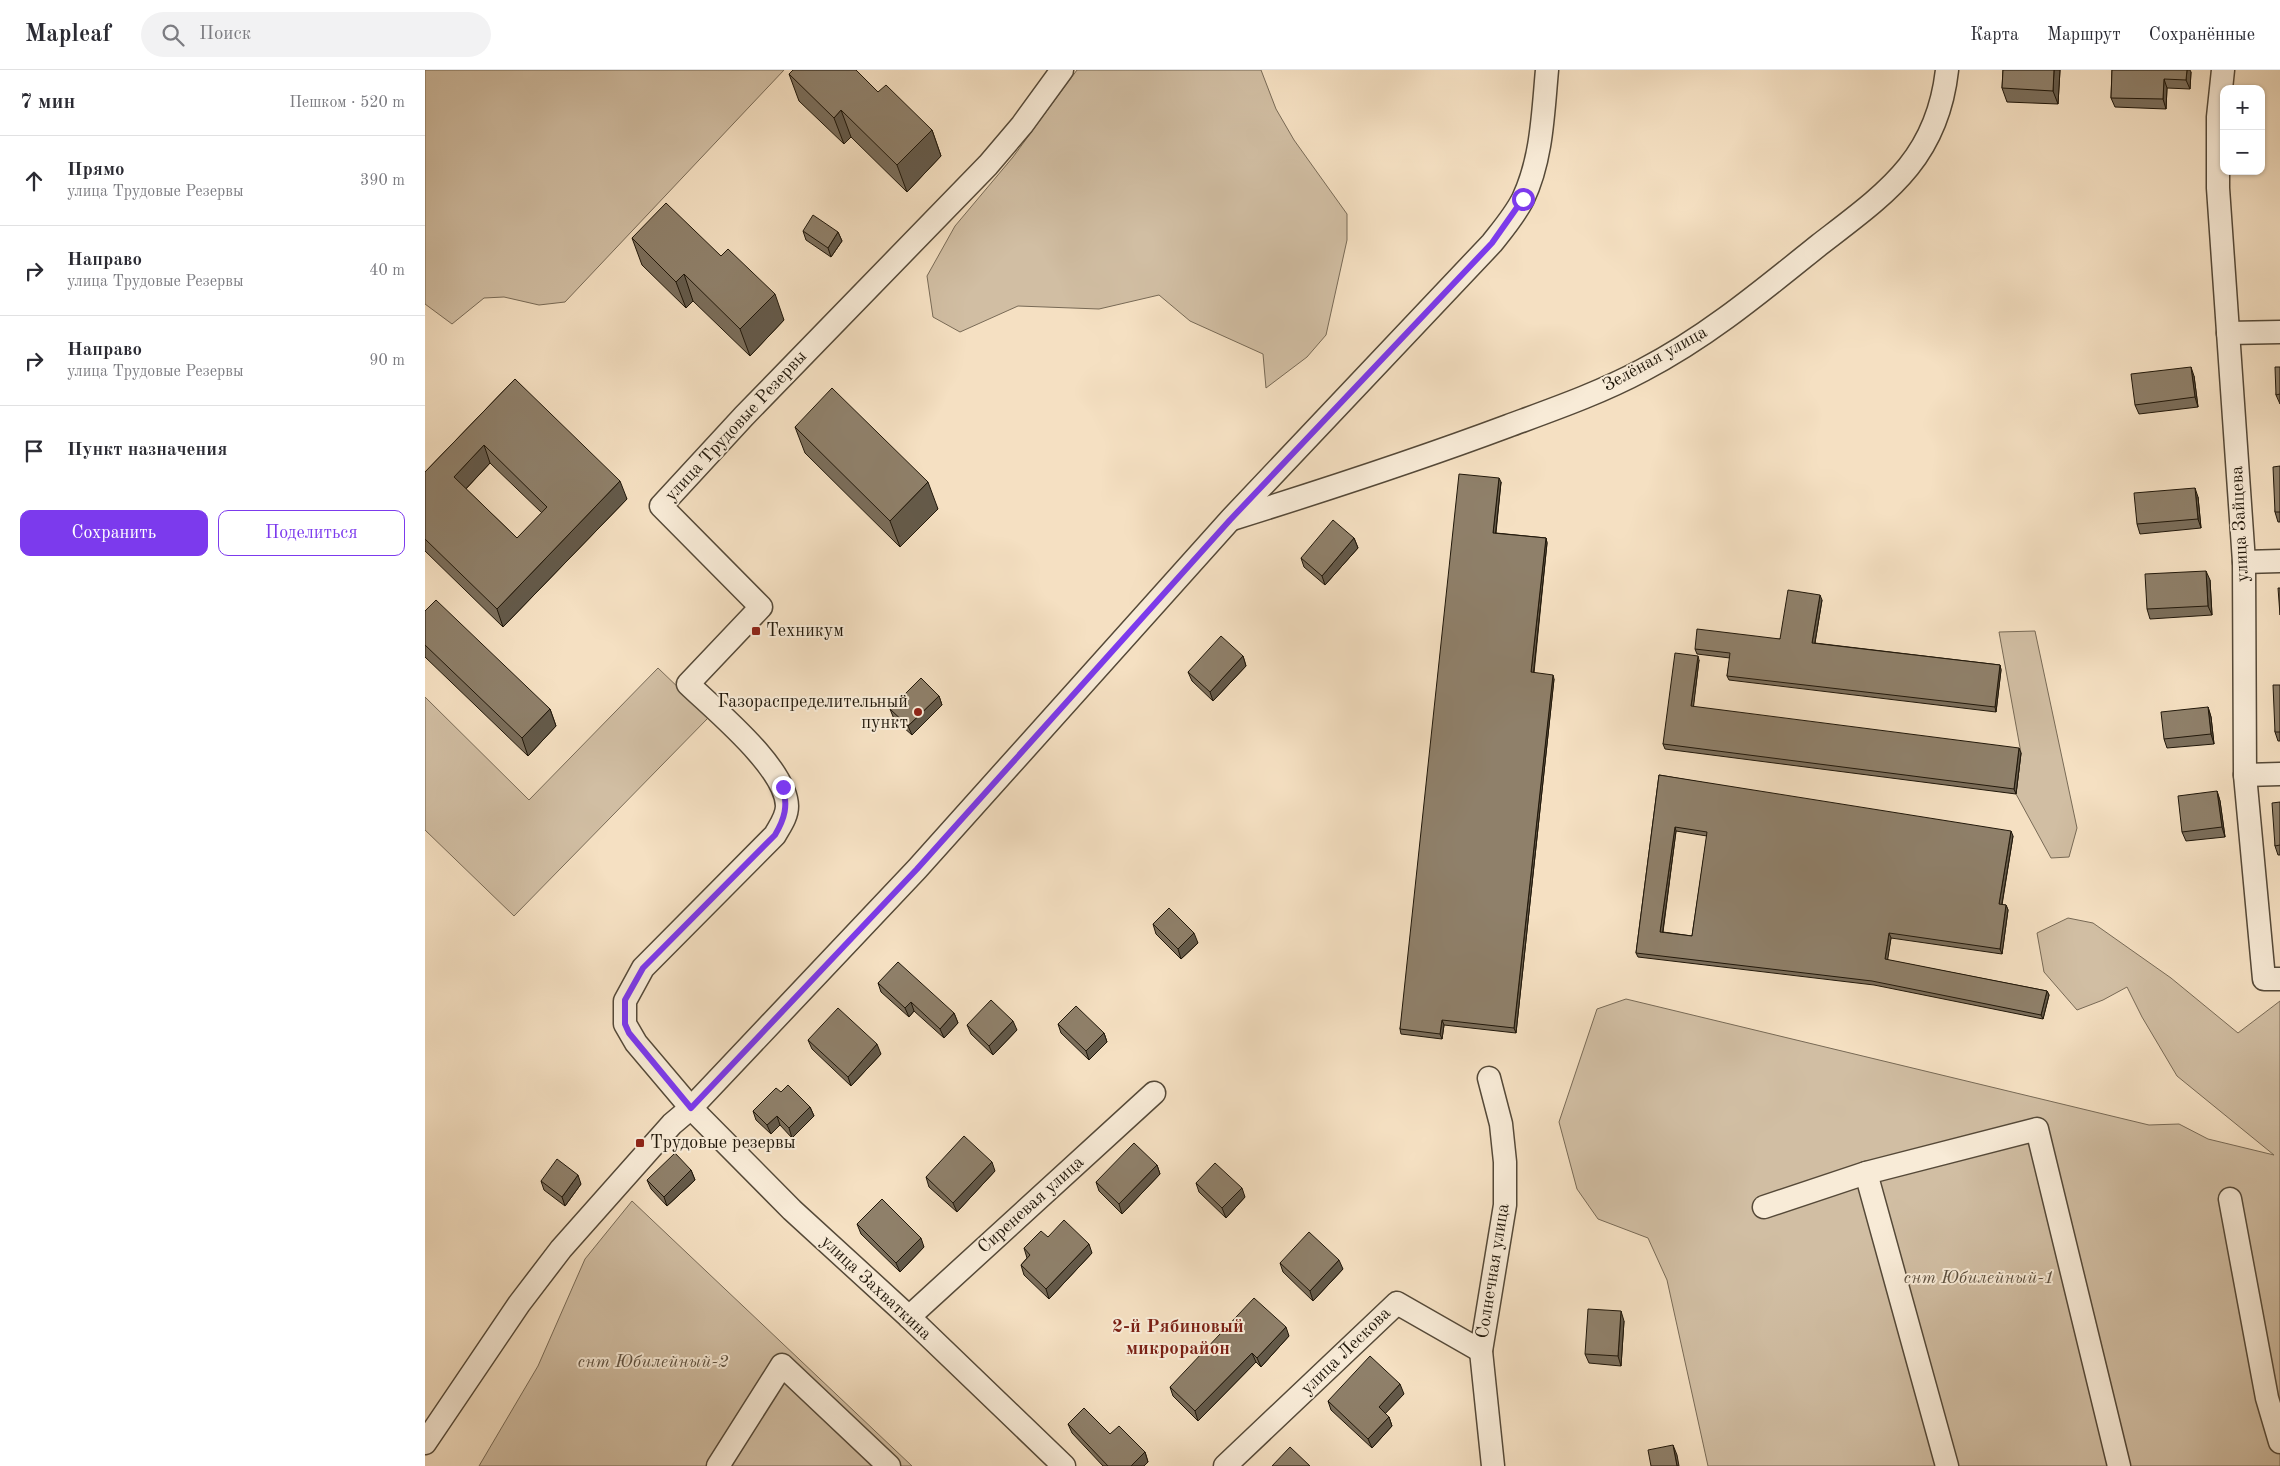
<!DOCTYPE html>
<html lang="ru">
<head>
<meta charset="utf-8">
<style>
  body { margin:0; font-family:"Old Standard TT",serif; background:#f2f2f3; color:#2b2b33 }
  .controls { position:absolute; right:15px; top:15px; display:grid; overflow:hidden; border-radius:10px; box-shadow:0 1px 4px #0004 }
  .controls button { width:45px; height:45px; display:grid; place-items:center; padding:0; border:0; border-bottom:1px solid #e1e1e2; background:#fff; color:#2b2b33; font:25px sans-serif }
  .stop { position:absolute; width:15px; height:15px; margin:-11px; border:4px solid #7c3aed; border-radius:50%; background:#fff }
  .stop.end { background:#7c3aed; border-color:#fff; box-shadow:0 1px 5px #0008 }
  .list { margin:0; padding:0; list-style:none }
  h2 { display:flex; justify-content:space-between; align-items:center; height:65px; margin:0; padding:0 20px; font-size:21px }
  h2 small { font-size:16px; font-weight:400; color:#7c7c81 }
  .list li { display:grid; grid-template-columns:32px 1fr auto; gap:15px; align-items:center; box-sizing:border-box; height:90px; padding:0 20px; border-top:1px solid #e1e1e2 }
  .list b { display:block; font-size:19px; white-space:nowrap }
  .list p { margin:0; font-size:16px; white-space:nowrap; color:#7c7c81 }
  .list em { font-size:16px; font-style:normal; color:#7c7c81 }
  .actions { display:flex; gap:10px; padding:15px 20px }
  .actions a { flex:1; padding:11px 0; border:1px solid #7c3aed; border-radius:10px; text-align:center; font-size:18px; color:#7c3aed }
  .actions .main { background:#7c3aed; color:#fff }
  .icon { flex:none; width:28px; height:28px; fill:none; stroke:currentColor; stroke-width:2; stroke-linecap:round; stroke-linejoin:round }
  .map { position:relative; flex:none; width:1855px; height:1396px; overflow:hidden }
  header { display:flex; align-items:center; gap:30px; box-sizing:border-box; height:70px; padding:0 25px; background:#fff; border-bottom:1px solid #e1e1e2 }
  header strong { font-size:24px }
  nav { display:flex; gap:28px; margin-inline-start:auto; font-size:18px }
  .search { width:350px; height:45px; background:#f2f2f3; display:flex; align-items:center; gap:12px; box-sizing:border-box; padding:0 18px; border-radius:28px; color:#7c7c81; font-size:19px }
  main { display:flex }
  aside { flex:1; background:#fff }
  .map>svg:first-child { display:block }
  .green { fill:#d1bea3; stroke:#786a56 }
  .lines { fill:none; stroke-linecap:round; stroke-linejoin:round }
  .minor-casing { stroke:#554938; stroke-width:25 }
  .minor { stroke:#f8ebd7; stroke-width:22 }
  .wall { fill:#7b6e5b; stroke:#20170a; fill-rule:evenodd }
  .shaded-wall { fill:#645a4a; stroke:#20170a }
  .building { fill:#8f806a; stroke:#20170a; fill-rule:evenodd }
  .route { stroke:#7c3aed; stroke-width:6 }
  .poi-dot { fill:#8f2418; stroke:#f8ebd7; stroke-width:2 }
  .labels { text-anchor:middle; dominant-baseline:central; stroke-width:4; stroke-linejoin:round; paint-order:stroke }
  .street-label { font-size:18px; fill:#20170a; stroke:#f8ebd7 }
  .poi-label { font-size:18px; fill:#20170a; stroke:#f8ebd7; text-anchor:start }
  .park-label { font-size:18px; font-style:italic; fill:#5e5140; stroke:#f8ebd7 }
  .neighbourhood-label { font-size:19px; font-weight:bold; fill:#7a1f14; stroke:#f8ebd7 }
</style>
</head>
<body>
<header>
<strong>Mapleaf</strong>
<div class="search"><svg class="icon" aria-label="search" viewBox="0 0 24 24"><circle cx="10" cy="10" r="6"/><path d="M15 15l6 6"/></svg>Поиск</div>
<nav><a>Карта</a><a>Маршрут</a><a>Сохранённые</a></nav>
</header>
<main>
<aside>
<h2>7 мин<small>Пешком · 520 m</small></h2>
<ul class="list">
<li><svg class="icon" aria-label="ahead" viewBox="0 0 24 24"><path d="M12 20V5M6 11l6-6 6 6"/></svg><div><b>Прямо</b><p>улица Трудовые Резервы</p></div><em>390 m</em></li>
<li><svg class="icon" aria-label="right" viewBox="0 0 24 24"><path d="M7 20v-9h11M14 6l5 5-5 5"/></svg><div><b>Направо</b><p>улица Трудовые Резервы</p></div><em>40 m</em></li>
<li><svg class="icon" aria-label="right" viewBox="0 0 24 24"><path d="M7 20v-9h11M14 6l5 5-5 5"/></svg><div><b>Направо</b><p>улица Трудовые Резервы</p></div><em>90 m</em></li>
<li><svg class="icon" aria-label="arrive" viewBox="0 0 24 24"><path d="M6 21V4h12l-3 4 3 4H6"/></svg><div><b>Пункт назначения</b></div></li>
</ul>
<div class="actions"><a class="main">Сохранить</a><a>Поделиться</a></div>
</aside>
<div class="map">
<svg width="1855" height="1396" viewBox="0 0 1855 1396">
  <rect width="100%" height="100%" fill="#f5e0c2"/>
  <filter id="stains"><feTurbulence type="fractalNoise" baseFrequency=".004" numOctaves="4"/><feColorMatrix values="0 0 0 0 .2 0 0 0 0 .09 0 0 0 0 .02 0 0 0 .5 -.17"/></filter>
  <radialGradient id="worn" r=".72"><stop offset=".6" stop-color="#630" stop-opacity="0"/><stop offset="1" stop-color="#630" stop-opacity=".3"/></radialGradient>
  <!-- green -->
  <g class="green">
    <polygon points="0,0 359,0 140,232 114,235 79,227 59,228 27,254 0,234"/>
    <polygon points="652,0 836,0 851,39 869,70 922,144 922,170 901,265 882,287 841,318 838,284 765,251 734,225 674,239 593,236 535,262 508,247 502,206 530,156 588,87"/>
    <polygon points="1610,561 1652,758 1644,787 1626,788 1591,724 1596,683 1574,562"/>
    <polygon points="233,598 284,647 89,846 0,760 0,627 104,730"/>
    <polygon points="1643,848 1668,853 1746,908 1813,963 1855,931 1855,1396 1283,1396 1242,1210 1223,1168 1173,1149 1152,1119 1134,1052 1172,939 1201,929 1724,1055 1754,1054 1783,1069 1849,1085 1752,1006 1717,947 1702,917 1678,930 1652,940 1619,902 1612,863"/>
    <polygon points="207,1131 487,1396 54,1396 113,1296 160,1189"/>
  </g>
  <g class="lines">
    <!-- minor casing -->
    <g class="minor-casing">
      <g id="minor">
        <path d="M637,0L597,55L563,95L319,346L236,436L336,537L263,614C291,641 361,698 362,736C362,747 355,756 350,765L218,898L200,931V954L211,973L266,1038L367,1140L484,1247L639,1396"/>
        <polyline points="1798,0 1793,47 1793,118 1819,492 1820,705 1839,909 1855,909"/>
        <polyline points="1803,263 1855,262"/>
        <path d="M807,449C900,420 992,390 1083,356C1129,339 1175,323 1218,300C1282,267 1338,220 1394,175C1460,124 1512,90 1522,0"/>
        <polyline points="1819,492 1855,491"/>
        <polyline points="1820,705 1855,704"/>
        <polyline points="1064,1008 1076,1054 1080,1092 1080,1135 1056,1281 1068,1396"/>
        <polyline points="1805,1129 1842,1328 1855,1372"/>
        <polyline points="1339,1137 1441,1103"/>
        <polyline points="484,1247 729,1023"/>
        <path d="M0,1373L94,1234L136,1179L247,1054L266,1038L492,799L805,450L1067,173C1078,159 1090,145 1098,129C1117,89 1118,43 1122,0"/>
        <polyline points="293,1396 357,1295 464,1396"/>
        <polyline points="800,1396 972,1233 1056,1281"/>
        <polyline points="1522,1396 1441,1103 1612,1059 1694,1396"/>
      </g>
    </g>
    <!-- minor -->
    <use href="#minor" class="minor"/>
  </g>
  <!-- wall -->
  <g class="wall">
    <polygon points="1578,0 1635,0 1633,34 1582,32 1577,18"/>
    <polygon points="1687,0 1766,2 1765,19 1742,18 1741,39 1690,37 1686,28"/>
    <polygon points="364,4 453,22 507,60 516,86 482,122 426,67 419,74 374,31"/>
    <polygon points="378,161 413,162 417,171 406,187 381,170"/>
    <polygon points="207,168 296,186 359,250 325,286 268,231 261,238 217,195"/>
    <polygon points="1855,297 1855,334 1851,325"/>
    <polygon points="1769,306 1773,337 1714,344 1710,335"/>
    <path d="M90,309L202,429L78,557L0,481V402ZM65,393L117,443L92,468L41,419Z"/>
    <polygon points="370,357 513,439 475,477 380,383"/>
    <polygon points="1855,396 1855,452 1853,452 1850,442"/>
    <polygon points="1076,412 1071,463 1121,468 1122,473 1109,603 1129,609 1091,963 1019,955 1017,969 976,964 975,959"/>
    <polygon points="1773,427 1776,458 1715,464 1712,454"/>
    <polygon points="929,468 933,478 900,515 879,497 876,488"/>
    <polygon points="1785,510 1787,545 1725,549 1722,539"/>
    <polygon points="1397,530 1390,573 1575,595 1576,600 1571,642 1304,610 1302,606 1305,588 1272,584 1270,579 1355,569"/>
    <polygon points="0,541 125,639 131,656 103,686 0,587"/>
    <polygon points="818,586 821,596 788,631 767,611 763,602"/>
    <polygon points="1274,590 1268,637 1596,683 1591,724 1240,679 1238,674"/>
    <polygon points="1855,615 1855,671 1853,671 1850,662"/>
    <polygon points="514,626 517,635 487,665 469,649 465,639"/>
    <polygon points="1783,637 1786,647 1789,674 1742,678 1739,669"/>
    <path d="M1234,705L1588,766L1577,835H1581L1583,840L1577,884L1466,868L1462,890L1622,921L1624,925L1618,949L1449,915L1213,887L1211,883ZM1251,761L1282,766L1267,866L1238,862Z"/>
    <polygon points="1792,721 1795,731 1800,767 1761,771 1757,762"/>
    <polygon points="1855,732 1855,785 1853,785 1850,776"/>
    <polygon points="728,854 773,873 756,889 731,864"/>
    <polygon points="453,913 529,943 533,953 519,968 489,941 484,947 456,922"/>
    <polygon points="633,954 679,963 682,972 664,990 636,963"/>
    <polygon points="542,955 592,960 568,985 546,964"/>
    <polygon points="383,970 456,984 426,1016 387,979"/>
    <polygon points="356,1022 385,1037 389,1046 367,1068 355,1055 346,1064 331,1050 328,1041"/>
    <polygon points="732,1095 735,1104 697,1144 674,1121 671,1112"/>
    <polygon points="266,1100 270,1110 242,1136 226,1119 222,1110"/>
    <polygon points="570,1101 532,1142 504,1117 501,1107"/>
    <polygon points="116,1111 156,1114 140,1136 119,1120"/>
    <polygon points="771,1113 820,1127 801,1148 774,1122"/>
    <polygon points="432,1154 499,1177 475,1202 436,1164"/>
    <polygon points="623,1167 667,1183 624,1229 599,1205 596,1195 602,1188 599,1178"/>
    <polygon points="855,1193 918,1199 888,1231 858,1202"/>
    <polygon points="1199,1251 1196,1296 1164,1293 1160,1284"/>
    <polygon points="864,1266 836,1297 831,1292 773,1351 748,1326 745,1317"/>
    <polygon points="979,1324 960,1343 964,1347 967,1356 947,1378 906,1340 903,1331"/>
    <polygon points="643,1354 685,1364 720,1382 723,1392 719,1396 678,1396 647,1363"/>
  </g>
  <!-- shaded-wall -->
  <g class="shaded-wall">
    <polygon points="1629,0 1635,0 1633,34 1628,21"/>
    <polygon points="1762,0 1765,0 1766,2 1765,19 1761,10"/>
    <polygon points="1739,9 1742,18 1741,39 1738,29"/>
    <polygon points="416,40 426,67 419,74 409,48"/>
    <polygon points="507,60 516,86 482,122 472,95"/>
    <polygon points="413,162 417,171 406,187 403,178"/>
    <polygon points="259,204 268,231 261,238 251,212"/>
    <polygon points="350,224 359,250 325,286 315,259"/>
    <polygon points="1766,297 1769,306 1773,337 1770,327"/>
    <polygon points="59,375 65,393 35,425 29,407"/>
    <polygon points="1074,408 1076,412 1070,468 1068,463"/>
    <polygon points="195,411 202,429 78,557 72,539"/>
    <polygon points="503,412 513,439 475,477 465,451"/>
    <polygon points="1770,418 1773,427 1776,458 1773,449"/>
    <polygon points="929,468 933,478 900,515 897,506"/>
    <polygon points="1121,468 1122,473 1108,607 1106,602"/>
    <polygon points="1781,501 1785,510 1787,545 1783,536"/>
    <polygon points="1395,525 1397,530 1389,578 1387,573"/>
    <polygon points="818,586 821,596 788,631 785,622"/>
    <polygon points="1273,586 1274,590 1268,641 1266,636"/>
    <polygon points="1575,595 1576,600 1571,642 1570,637"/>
    <polygon points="1128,605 1129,609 1091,963 1089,958"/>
    <polygon points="514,626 517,635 487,665 483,656"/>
    <polygon points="1783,637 1786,647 1789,674 1786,664"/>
    <polygon points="125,639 131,656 103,686 97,668"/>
    <polygon points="1594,678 1596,683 1591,724 1589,719"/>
    <polygon points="1792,721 1795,731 1800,767 1797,757"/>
    <polygon points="1250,757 1251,761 1237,867 1235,862"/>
    <polygon points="1586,761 1588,766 1576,839 1574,834"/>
    <polygon points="1581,835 1583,840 1577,884 1575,879"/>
    <polygon points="769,863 773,873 756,889 753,879"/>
    <polygon points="1464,863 1466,868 1462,894 1460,889"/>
    <polygon points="1622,921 1624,925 1618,949 1616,945"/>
    <polygon points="486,932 489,941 484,947 480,938"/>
    <polygon points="529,943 533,953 519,968 515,959"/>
    <polygon points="1017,950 1019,955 1017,969 1015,964"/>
    <polygon points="588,951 592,960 568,985 564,976"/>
    <polygon points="679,963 682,972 664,990 661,981"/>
    <polygon points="452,974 456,984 426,1016 423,1007"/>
    <polygon points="385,1037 389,1046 367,1068 364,1058"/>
    <polygon points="352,1046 355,1055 346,1064 342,1055"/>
    <polygon points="567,1092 570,1101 532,1142 528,1133"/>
    <polygon points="732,1095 735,1104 697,1144 694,1134"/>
    <polygon points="266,1100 270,1110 242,1136 239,1127"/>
    <polygon points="153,1105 156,1114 140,1136 137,1127"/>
    <polygon points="817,1118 820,1127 801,1148 797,1138"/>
    <polygon points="496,1168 499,1177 475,1202 471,1193"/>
    <polygon points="664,1174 667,1183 624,1229 621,1219"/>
    <polygon points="914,1190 918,1199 888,1231 885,1221"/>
    <polygon points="1196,1241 1199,1251 1196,1296 1193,1286"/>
    <polygon points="861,1257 864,1266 836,1297 832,1288"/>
    <polygon points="827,1283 831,1292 773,1351 770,1341"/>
    <polygon points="975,1314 979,1324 957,1347 954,1337"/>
    <polygon points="964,1347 967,1356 947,1378 943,1369"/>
    <polygon points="1248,1375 1252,1385 1254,1396 1252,1396"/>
    <polygon points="720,1382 723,1392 719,1396 706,1396"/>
  </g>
  <!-- building -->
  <g class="building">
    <polygon points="368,0 431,0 453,22 461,15 507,60 472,95 416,40 409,48 364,4"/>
    <polygon points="1578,0 1629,0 1628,21 1577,18"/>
    <polygon points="1687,0 1762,0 1761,10 1739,9 1738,29 1686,28"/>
    <polygon points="241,133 296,186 303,179 350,224 315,259 259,204 251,212 207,168"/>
    <polygon points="388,145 413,162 403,178 378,161"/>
    <polygon points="1766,297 1770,327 1710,335 1706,304"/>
    <polygon points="1850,297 1855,297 1855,324 1851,325"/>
    <path d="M90,309L195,411L72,539L0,469V402ZM59,375L122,437L92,468L29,407Z"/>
    <polygon points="407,318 503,412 465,451 370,357"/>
    <polygon points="1855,396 1855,442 1850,442 1848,397"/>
    <polygon points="1034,404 1074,408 1068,463 1121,468 1106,602 1128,605 1089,958 1017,950 1015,964 975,959"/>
    <polygon points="1770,418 1773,449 1712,454 1709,423"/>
    <polygon points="908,450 929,468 897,506 876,488"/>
    <polygon points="1781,501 1783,536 1722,539 1720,504"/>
    <polygon points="1853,518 1855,518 1855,545"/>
    <polygon points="1363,520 1395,525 1387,573 1575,595 1570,637 1302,606 1305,583 1270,579 1272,559 1355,569"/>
    <polygon points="11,530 125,639 97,668 0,575 0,541"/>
    <polygon points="796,566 818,586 785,622 763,602"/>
    <polygon points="1250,583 1273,586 1266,636 1594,678 1589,719 1238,674"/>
    <polygon points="496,608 514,626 483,656 465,639"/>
    <polygon points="1848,615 1855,615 1855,662 1850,662"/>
    <polygon points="1783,637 1786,664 1739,669 1736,642"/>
    <path d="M1234,705L1586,761L1574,834L1581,835L1575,879L1464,863L1460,889L1622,921L1616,945L1447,911L1211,883ZM1250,757L1282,762L1267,866L1235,862Z"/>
    <polygon points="1792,721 1797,757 1757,762 1753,726"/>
    <polygon points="1855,732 1855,775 1850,776 1847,733"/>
    <polygon points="744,838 769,863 753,879 728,854"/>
    <polygon points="473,892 529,943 515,959 486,932 480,938 453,913"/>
    <polygon points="566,930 588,951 564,976 542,955"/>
    <polygon points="651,936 679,963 661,981 633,954"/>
    <polygon points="413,938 452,974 423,1007 383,970"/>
    <polygon points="363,1015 385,1037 364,1058 352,1046 342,1055 328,1041 351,1018 356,1022"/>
    <polygon points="539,1066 567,1092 528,1133 501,1107"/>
    <polygon points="709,1073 732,1095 694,1134 671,1112"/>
    <polygon points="250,1083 266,1100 239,1127 222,1110"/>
    <polygon points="132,1089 153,1105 137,1127 116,1111"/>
    <polygon points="790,1093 817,1118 797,1138 771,1113"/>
    <polygon points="457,1129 496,1168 471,1193 432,1154"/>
    <polygon points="639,1150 664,1174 621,1219 596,1195 605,1185 599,1178 616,1161 623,1167"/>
    <polygon points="884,1162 914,1190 885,1221 855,1193"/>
    <polygon points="829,1228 861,1257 832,1288 827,1283 770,1341 745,1317"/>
    <polygon points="1163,1239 1196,1241 1193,1286 1160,1284"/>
    <polygon points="945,1286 975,1314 954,1337 964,1347 943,1369 903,1331"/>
    <polygon points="659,1338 685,1364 694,1356 720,1382 706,1396 683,1396 643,1354"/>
    <polygon points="1248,1375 1252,1396 1226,1396 1223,1380"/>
    <polygon points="865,1377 885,1396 847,1396"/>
  </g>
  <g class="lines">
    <!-- route -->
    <path class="route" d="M358,717C363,736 360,748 350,765L218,898L200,930V954L204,963L266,1038L492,799L805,450L1067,173L1098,129"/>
  </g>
  <!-- markers -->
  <g class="poi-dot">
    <rect x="326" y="556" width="10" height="10" rx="2.5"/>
    <circle cx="493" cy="642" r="5"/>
    <rect x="210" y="1068" width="10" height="10" rx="2.5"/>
  </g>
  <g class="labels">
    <!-- street labels -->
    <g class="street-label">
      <text transform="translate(1230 289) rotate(-29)">Зелёная улица</text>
      <text transform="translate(311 356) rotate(-47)">улица Трудовые Резервы</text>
      <text transform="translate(1815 454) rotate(-93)">улица Зайцева</text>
      <text transform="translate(606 1135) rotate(-42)">Сиреневая улица</text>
      <text transform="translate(1068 1201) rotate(-81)">Солнечная улица</text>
      <text transform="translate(451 1218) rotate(43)">улица Захваткина</text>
      <text transform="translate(921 1281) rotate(-44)">улица Лескова</text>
    </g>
    <!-- poi labels -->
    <g class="poi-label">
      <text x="341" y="561">Техникум</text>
      <text x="483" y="632" text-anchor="end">Газораспределительный<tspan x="483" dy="21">пункт</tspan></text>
      <text x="225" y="1073">Трудовые резервы</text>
    </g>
    <!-- park labels -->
    <g class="park-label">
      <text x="1554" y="1208">снт Юбилейный-1</text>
      <text x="228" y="1292">снт Юбилейный-2</text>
    </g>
    <!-- neighbourhood labels -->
    <g class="neighbourhood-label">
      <text x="753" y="1257">2-й Рябиновый<tspan x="753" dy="22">микрорайон</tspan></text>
    </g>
  </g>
  <rect width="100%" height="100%" filter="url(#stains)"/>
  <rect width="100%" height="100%" fill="url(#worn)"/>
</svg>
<div class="controls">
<button>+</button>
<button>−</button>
</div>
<div class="stop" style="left:1098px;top:129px"></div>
<div class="stop end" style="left:358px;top:717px"></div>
</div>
</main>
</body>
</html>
